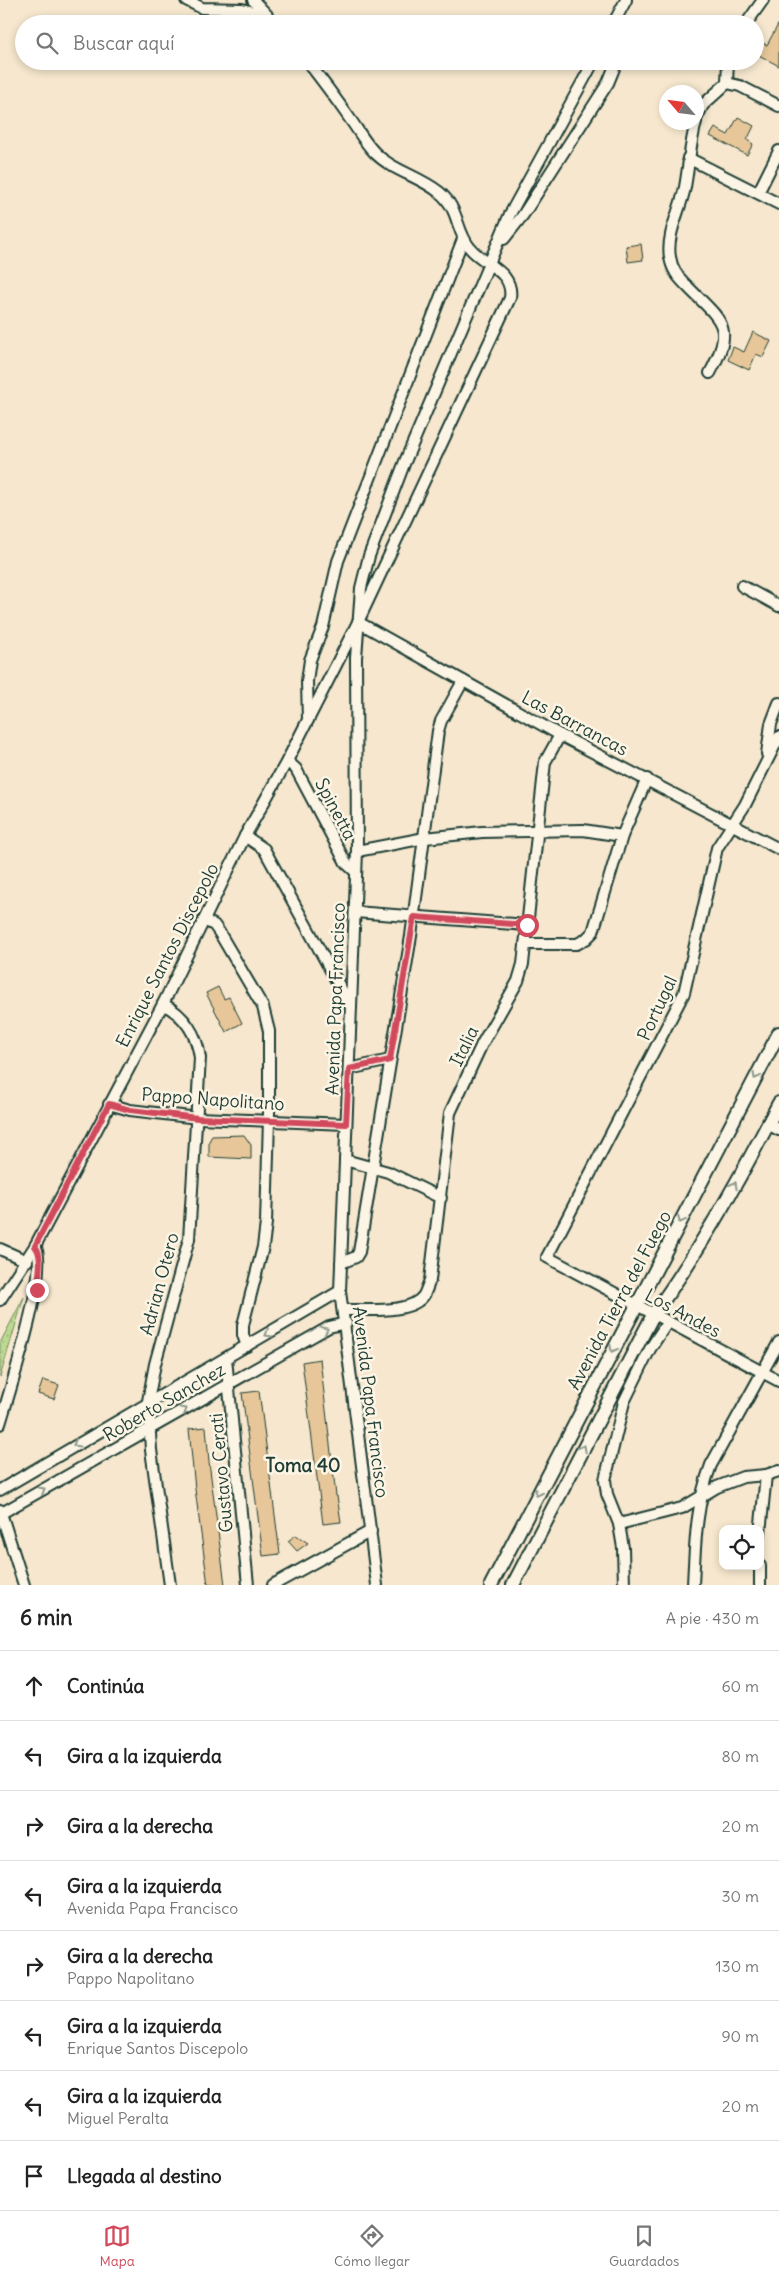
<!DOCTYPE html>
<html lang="es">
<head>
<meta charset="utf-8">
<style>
  body { margin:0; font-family:Delius,sans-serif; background:#f2f2f2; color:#222 }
  .controls { position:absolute; right:15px; bottom:15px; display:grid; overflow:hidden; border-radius:10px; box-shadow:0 2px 8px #0003 }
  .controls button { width:45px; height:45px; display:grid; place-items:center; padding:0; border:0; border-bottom:1px solid #e0e0e0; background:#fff; color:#222; font:25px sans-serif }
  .compass { position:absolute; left:659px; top:85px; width:45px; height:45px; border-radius:50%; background:#fff; box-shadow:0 2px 8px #0003; rotate:298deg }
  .stop { position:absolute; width:15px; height:15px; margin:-11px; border:4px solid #d1495b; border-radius:50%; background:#fff }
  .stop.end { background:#d1495b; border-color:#fff; box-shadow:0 1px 5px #0008 }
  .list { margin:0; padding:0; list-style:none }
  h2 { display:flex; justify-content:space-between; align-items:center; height:65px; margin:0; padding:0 20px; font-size:21px }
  h2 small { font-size:16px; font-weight:400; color:#767676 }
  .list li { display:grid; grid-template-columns:32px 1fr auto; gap:15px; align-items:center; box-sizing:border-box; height:70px; padding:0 20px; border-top:1px solid #e0e0e0 }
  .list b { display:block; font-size:19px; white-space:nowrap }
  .list p { margin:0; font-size:16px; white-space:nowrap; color:#767676 }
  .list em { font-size:16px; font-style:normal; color:#767676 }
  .icon { flex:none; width:28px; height:28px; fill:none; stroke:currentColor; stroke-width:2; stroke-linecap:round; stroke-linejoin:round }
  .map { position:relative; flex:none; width:779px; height:1585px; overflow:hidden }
  .search { position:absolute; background:#fff; box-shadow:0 2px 8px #0003; left:15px; right:15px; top:15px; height:55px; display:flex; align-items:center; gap:12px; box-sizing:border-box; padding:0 18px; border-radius:28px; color:#767676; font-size:19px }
  .sheet { height:625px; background:#fff }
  nav { display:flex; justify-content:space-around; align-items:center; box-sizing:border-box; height:70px; border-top:1px solid #e0e0e0; background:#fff; font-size:14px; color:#767676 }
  nav a { display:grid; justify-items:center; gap:2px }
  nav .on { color:#d1495b }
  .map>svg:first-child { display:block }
  .grass { fill:url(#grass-dots); stroke:#6e8a62 }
  .building { fill:#e7c799; stroke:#1f3d34 }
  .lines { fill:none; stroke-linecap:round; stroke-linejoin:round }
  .minor-casing { stroke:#1f3d34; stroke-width:14 }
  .tertiary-casing { stroke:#1f3d34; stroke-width:16 }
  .minor { stroke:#fcf5e5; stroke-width:10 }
  .tertiary { stroke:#fcf5e5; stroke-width:12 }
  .oneway { stroke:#8e998c }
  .route { stroke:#d1495b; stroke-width:6 }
  .labels { text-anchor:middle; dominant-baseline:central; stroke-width:5; stroke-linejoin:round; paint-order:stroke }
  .street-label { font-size:18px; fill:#1f3d34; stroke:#fcf5e5 }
  .neighbourhood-label { font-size:19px; font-weight:bold; fill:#1f3d34; stroke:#fcf5e5 }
</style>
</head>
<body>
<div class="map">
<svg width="779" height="1585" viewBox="0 0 779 1585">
  <defs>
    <pattern id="grass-dots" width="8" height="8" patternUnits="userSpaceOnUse" patternTransform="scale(1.25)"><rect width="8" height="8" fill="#bdd890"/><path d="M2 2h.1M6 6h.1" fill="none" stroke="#a2ba7d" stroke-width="1.8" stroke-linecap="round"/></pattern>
  </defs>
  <rect width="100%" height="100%" fill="#f6e7ce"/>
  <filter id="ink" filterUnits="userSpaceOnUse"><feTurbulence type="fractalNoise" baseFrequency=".02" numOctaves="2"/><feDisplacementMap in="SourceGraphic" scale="10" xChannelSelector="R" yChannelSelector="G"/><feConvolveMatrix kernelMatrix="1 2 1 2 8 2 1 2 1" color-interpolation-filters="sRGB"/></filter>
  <g filter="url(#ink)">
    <!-- grass -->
    <polygon class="grass" points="24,1297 0,1377 0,1343"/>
    <!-- building -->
    <g class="building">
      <polygon points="779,23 779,66 755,53 755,39 767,45"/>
      <polygon points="738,117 754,126 747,140 753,144 747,155 710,136 715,128 728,135"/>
      <polygon points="641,244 643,260 628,262 626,246"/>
      <polygon points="753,332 771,341 763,357 756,354 749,370 728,360 733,347 744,352"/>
      <polygon points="218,987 224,999 229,997 242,1023 226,1032 206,993"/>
      <polygon points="244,1135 251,1145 251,1159 209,1157 209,1141 212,1136"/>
      <polygon points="320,1359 336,1496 337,1496 341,1522 323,1524 302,1362"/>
      <polygon points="43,1380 59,1385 54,1399 38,1394"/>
      <polygon points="259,1391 280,1554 263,1556 242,1393"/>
      <polygon points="206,1427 209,1462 225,1585 208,1585 195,1489 189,1429"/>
      <polygon points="296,1535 308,1543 297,1551 288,1541"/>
    </g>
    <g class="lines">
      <!-- minor casing -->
      <g class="minor-casing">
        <g id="minor">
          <polyline points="186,0 202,8 242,9 258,13 274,24"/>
          <polyline points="253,0 267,15"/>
          <polyline points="613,24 626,0"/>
          <polyline points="746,24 763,0"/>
          <polyline points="727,83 740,86 779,106"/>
          <polyline points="696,119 703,105 727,83 728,61"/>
          <path d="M696,122C690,144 689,165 685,187C681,209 666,234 670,257C672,270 678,277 687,286C721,321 736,325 710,373"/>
          <polyline points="688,158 779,204"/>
          <polyline points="758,193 779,151"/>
          <polyline points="504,239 523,215 608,83 617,61"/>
          <polyline points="742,586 779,606"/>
          <polyline points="358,622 560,735 779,849"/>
          <polyline points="308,720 307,681 310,660 323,627 338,561 463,239"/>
          <polyline points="779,737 745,805 717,848 684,993 547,1257 779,1381"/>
          <polyline points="767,754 771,724 779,703"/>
          <polyline points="287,761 296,769 346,863 356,872"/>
          <polyline points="245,836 264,849 351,1007"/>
          <polyline points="357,851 425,838 482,832 583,830 622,836"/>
          <polyline points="355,912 527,925"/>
          <polyline points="204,920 214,925 219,932 263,1007 269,1031 269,1119 266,1223 263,1247 243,1325 243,1335 247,1346"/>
          <polyline points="525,944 577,944 586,939 593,932 622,836 647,779"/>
          <path d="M163,1004C184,1015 197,1034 200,1058L189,1239L155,1364L148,1401L151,1450L170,1585"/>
          <polyline points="349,1069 390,1060"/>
          <polyline points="109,1104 130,1110 198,1118 346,1124"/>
          <polyline points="768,1124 779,1130"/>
          <polyline points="345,1160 388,1172 441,1198"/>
          <polyline points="0,1249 27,1261"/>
          <polyline points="341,1263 356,1257 359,1252 411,936 438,731 441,721 463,681"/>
          <path d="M0,1300L35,1246L163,1004L245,836L287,761L358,622L510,298C514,271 484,265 470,248C455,230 460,209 439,192C419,176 393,171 375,153C365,143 358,130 350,119C336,99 322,80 307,61"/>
          <path d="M343,1310C364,1309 411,1315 424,1295C426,1291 428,1285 430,1280L450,1113L482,1044L518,981L523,964L545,762L560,735"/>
          <polyline points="226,1358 248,1585"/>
          <path d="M0,1424C8,1396 51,1265 35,1246"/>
          <polyline points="0,1490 340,1291"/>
          <polyline points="0,1510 24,1585"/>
          <polyline points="0,1514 329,1327 346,1323"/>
          <polyline points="619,1524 682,1508 717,1487 743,1477 766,1475 779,1471"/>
          <polyline points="760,1533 766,1475"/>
          <polyline points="273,1585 371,1531"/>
          <polyline points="377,1585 340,1291 357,851 356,658 361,588 369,556 404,464 510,214 594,61"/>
          <polyline points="624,1585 623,1548 619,1524 607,1494 605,1480 624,1402 650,1349 667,1323"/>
          <path d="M693,1585C695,1544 696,1504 711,1465L779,1342"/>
          <polyline points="760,1585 760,1566"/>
        </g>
      </g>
      <!-- tertiary casing -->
      <g class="tertiary-casing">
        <g id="tertiary">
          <polyline points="491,1585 779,1033"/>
          <path d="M513,1585L653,1315C701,1249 742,1175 779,1103"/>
        </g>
      </g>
      <!-- minor -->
      <use href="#minor" class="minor"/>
      <!-- tertiary -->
      <use href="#tertiary" class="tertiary"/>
    </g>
    <!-- one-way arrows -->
    <defs><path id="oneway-chevron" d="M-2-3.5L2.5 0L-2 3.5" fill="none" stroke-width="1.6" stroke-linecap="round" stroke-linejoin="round" transform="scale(1.25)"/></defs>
    <g class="oneway">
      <use href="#oneway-chevron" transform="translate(756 1076) rotate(118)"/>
      <use href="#oneway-chevron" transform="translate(734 1185) rotate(-61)"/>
      <use href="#oneway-chevron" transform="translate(681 1220) rotate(118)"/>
      <use href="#oneway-chevron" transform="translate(325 1330) rotate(-26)"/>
      <use href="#oneway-chevron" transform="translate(268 1334) rotate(150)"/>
      <use href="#oneway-chevron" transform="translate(613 1349) rotate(118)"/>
      <use href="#oneway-chevron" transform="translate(184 1410) rotate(-30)"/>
      <use href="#oneway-chevron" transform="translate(76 1444) rotate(149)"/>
      <use href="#oneway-chevron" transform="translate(583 1448) rotate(-62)"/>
      <use href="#oneway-chevron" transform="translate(42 1490) rotate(-30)"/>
      <use href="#oneway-chevron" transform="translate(538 1493) rotate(117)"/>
    </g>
  </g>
  <g class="lines" filter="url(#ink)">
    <!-- route -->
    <path class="route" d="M37,1290C38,1277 44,1257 35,1246L109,1104L130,1110L198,1118L346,1124L349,1069L390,1060L414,917L527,925"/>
  </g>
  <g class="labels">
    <!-- street labels -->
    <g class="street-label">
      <text transform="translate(575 723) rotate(28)">Las Barrancas</text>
      <text transform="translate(336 809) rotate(62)">Spinetta</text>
      <text transform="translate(167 955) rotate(-63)">Enrique Santos Discepolo</text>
      <text transform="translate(335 999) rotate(-88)">Avenida Papa Francisco</text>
      <text transform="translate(657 1008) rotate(-65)">Portugal</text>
      <text transform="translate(464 1046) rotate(-64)">Italia</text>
      <text transform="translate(213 1099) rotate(4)">Pappo Napolitano</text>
      <text transform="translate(159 1284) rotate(-75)">Adrian Otero</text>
      <text transform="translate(619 1300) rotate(-62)">Avenida Tierra del Fuego</text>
      <text transform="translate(683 1313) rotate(28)">Los Andes</text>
      <text transform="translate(164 1402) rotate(-30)">Roberto Sanchez</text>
      <text transform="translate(371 1402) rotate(83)">Avenida Papa Francisco</text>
      <text transform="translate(221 1473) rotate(-95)">Gustavo Cerati</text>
    </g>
    <!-- neighbourhood labels -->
    <g class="neighbourhood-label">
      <text x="303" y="1465">Toma 40</text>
    </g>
  </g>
</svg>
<div class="controls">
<button><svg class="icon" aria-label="locate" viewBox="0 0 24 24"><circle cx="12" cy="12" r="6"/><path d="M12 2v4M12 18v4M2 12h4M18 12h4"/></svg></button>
</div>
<svg class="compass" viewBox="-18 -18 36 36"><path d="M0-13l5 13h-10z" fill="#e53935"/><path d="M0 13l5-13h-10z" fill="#767676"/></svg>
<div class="stop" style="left:527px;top:925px"></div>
<div class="stop end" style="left:37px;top:1290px"></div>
<div class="search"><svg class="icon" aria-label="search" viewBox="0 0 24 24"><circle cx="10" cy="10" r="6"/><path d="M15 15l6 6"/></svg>Buscar aquí</div>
</div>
<section class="sheet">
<h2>6 min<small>A pie · 430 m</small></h2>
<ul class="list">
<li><svg class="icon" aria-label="ahead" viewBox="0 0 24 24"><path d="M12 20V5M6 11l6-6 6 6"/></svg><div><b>Continúa</b></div><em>60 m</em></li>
<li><svg class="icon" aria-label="left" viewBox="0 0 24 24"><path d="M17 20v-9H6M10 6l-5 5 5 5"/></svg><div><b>Gira a la izquierda</b></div><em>80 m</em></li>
<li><svg class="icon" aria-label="right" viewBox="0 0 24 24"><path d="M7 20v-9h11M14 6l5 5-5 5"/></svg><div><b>Gira a la derecha</b></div><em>20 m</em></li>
<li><svg class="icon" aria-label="left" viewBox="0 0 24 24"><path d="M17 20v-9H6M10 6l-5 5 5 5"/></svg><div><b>Gira a la izquierda</b><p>Avenida Papa Francisco</p></div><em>30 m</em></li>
<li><svg class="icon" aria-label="right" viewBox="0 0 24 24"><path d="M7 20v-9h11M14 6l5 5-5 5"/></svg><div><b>Gira a la derecha</b><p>Pappo Napolitano</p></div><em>130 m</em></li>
<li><svg class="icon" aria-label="left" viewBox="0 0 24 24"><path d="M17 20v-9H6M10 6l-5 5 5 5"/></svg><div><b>Gira a la izquierda</b><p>Enrique Santos Discepolo</p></div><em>90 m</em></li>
<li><svg class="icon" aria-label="left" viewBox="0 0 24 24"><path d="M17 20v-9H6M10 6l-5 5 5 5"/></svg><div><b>Gira a la izquierda</b><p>Miguel Peralta</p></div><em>20 m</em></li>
<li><svg class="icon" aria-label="arrive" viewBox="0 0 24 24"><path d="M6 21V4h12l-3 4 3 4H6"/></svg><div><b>Llegada al destino</b></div></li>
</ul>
</section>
<nav>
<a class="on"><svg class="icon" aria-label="map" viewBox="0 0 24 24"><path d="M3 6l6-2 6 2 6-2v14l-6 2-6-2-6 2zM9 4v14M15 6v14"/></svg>Mapa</a>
<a><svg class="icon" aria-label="directions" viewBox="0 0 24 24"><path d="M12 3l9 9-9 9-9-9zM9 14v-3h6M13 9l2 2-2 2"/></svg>Cómo llegar</a>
<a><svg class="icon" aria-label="saved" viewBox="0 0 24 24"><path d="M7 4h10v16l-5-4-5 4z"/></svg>Guardados</a>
</nav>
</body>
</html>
